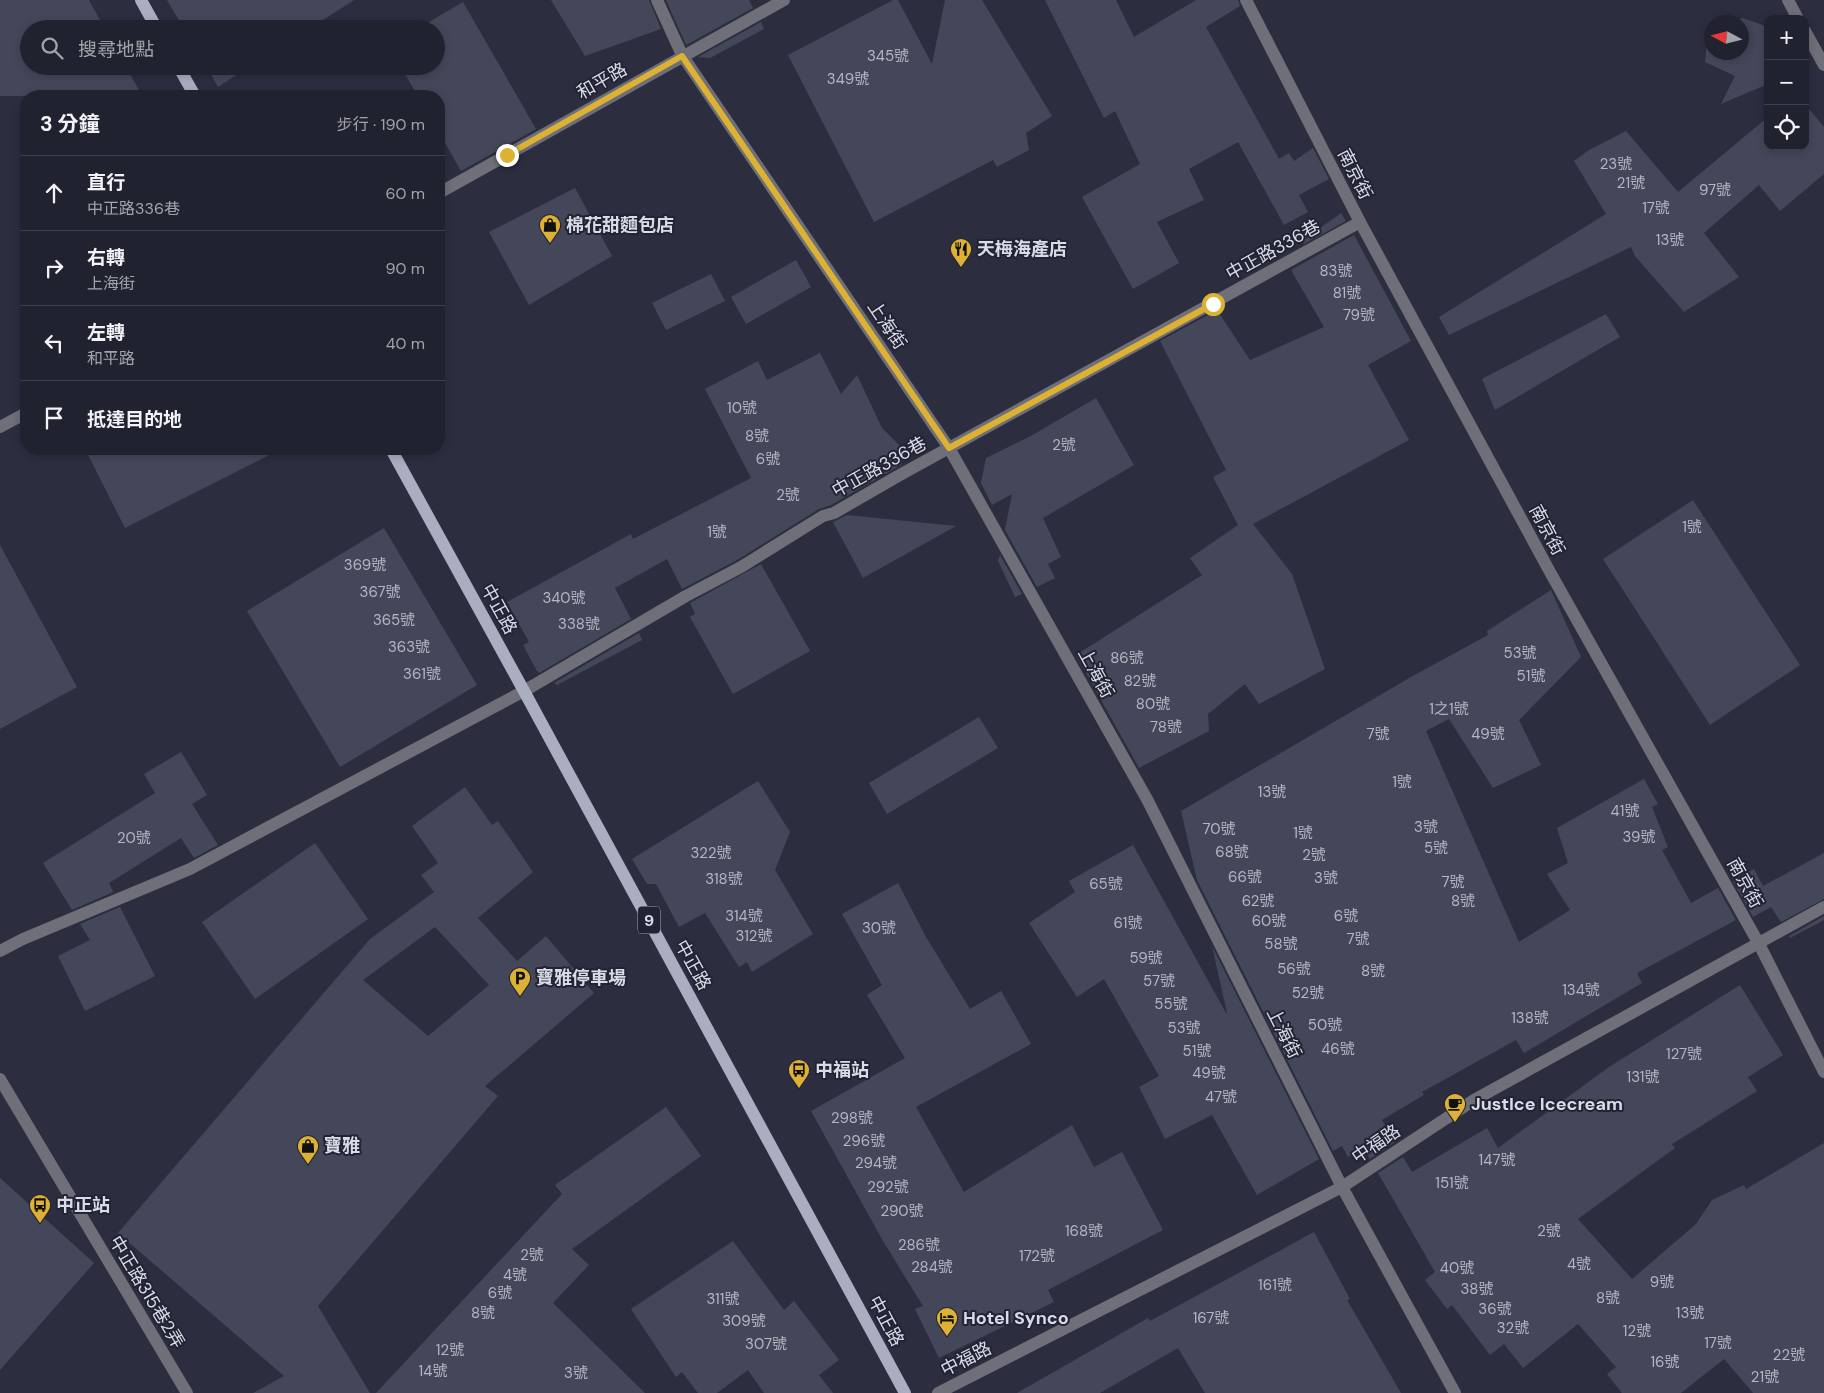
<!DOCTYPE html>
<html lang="zh-TW">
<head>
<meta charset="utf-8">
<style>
  body { margin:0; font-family:"DM Sans","Noto Sans TC",sans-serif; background:#2d2f3c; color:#f1f3f6 }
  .controls { position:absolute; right:15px; top:15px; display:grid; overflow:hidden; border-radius:10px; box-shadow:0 2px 8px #0003 }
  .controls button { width:45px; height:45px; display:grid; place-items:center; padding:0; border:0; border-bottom:1px solid #3e3f4c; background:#212230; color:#f1f3f6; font:25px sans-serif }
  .compass { position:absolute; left:1704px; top:15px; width:45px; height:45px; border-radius:50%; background:#212230; box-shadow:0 2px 8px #0003; rotate:277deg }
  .stop { position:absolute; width:15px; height:15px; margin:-11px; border:4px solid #ddb233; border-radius:50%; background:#fff }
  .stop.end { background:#ddb233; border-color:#fff; box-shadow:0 1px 5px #0008 }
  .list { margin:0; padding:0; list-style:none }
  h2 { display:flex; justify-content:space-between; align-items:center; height:65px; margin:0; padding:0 20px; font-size:21px }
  h2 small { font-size:16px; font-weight:400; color:#a2a4ab }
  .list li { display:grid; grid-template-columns:32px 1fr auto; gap:15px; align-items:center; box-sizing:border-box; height:75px; padding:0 20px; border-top:1px solid #3e3f4c }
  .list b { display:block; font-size:19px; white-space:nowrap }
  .list p { margin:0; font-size:16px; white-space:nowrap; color:#a2a4ab }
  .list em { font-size:16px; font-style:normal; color:#a2a4ab }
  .icon { flex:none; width:28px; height:28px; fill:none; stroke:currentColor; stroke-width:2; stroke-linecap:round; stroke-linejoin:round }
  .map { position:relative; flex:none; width:1824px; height:1393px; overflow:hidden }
  .search { position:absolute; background:#212230; box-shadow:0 2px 8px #0003; left:20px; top:20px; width:425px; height:55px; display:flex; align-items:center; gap:12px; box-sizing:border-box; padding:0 18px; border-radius:28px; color:#a2a4ab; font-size:19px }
  .panel { position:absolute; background:#212230; box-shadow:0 2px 8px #0003; left:20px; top:90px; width:425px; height:365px; border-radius:20px }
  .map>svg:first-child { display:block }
  .building { fill:#444759; fill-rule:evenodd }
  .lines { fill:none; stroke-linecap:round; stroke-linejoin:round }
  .minor { stroke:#6e6f78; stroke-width:12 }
  .major { stroke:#abaec1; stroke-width:12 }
  .route { stroke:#ddb233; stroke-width:6 }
  .labels { text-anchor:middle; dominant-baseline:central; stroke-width:4; stroke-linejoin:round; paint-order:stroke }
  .number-label { font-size:15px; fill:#b4b6c3 }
  .shield { fill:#222435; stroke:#a2a4b1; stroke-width:1 }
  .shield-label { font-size:16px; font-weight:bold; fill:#d9dbe6 }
  .street-label { font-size:18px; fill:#d9dbe6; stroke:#222435 }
  .poi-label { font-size:18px; font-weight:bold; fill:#d9dbe6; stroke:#222435; text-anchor:start }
</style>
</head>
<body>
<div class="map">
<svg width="1824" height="1393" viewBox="0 0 1824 1393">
  <rect width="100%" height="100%" fill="#2c2e40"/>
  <!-- building -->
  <g class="building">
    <polygon points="0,0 89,0 105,29 29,29 29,66 126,66 142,96 0,96"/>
    <polygon points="167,0 354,0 309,29 184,29"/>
    <polygon points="551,0 649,0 661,29 585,56"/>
    <polygon points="666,0 749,0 753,8 686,45"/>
    <polygon points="893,0 898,0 932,64 945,0 982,0 1052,116 1026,133 1029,150 997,167 993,160 874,222 788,55"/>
    <polygon points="1045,0 1116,0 1134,37 1196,0 1238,0 1240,6 1206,27 1279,159 1289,153 1294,161 1313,148 1329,179 1299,195 1308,212 1284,225 1238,142 1189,169 1204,200 1157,222 1179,263 1133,289 1082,197 1140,164 1115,111 1104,118"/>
    <polygon points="463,2 536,129 461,171 439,132 439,96 418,96 400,66 436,66 436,29 417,29"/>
    <polygon points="1743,18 1768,27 1768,84 1721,104 1735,76 1705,62 1708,29 1712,28 1712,52 1742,52 1742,22 1728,22"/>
    <polygon points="761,22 764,29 710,58 698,57"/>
    <polygon points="206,66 250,66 218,87"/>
    <polygon points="1805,104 1824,127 1824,174 1780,211 1759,185 1704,233 1739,277 1684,312 1635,256 1631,247 1449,335 1439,317 1606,214 1574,161 1589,150 1626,131 1678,192 1768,117 1768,146 1805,146"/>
    <polygon points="575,188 612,256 529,305 489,232"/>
    <polygon points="1341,213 1346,221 1304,244 1302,241"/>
    <polygon points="1354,235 1411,341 1368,365 1409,440 1253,524 1292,574 1325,669 1259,704 1245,684 1208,714 1209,731 1139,768 1076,655 1202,575 1190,558 1238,525 1213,477 1226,470 1160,341 1217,310 1250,360 1324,327 1291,270"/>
    <polygon points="796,260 811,287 746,324 731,297"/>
    <polygon points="711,274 725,301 666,330 652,303"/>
    <polygon points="1606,314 1620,337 1495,410 1482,379"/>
    <polygon points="820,353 841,394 857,375 882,428 905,451 901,465 831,505 819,509 737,560 682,589 667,559 615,588 631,619 539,673 537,671 523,645 529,642 507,602 631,534 633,539 751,478 705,389 758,361 767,380"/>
    <polygon points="1096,398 1134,465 1043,518 1061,557 1048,564 1055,578 1037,587 1005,530 1012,494 992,505 981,483 986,458 1029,437"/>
    <polygon points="85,449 281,449 125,528"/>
    <polygon points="1693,500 1800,665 1710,725 1603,559"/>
    <polygon points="847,515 956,526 863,578 833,522"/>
    <polygon points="384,528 477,685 340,767 247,611"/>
    <polygon points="0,545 77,687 0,729"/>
    <polygon points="1000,555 1022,594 1015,597 998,561"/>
    <polygon points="761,564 810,651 733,694 690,617 695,614 690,603"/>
    <polygon points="1551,590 1581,657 1519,720 1541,765 1493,788 1449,719 1426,731 1519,942 1570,910 1547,874 1568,863 1557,828 1644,779 1658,804 1652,807 1668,847 1662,850 1691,903 1718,888 1739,926 1736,920 1637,973 1642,983 1524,1053 1516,1040 1422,1092 1424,1095 1382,1120 1395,1142 1370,1159 1364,1148 1348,1157 1342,1146 1333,1151 1197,880 1181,811 1411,677 1488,635 1487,631"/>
    <polygon points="639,633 642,640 557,685 554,683"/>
    <polygon points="979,717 998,748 887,814 869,783"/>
    <polygon points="181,752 207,795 192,804 218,845 194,858 181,838 109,883 113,892 72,910 43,863 155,793 144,774"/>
    <polygon points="758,781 790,832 775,870 813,934 752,972 747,962 739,967 705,913 679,927 656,884 647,884 632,859"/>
    <path d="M465,787L492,825L498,821L533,872L478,918L517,961L546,936L594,993L485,1086L498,1096L318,1306L370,1393H253L284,1376L118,1233L370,939L434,892L421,875L438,863L412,826ZM435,927L489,985L428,1036L363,980Z"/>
    <polygon points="315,843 368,919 255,999 202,922"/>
    <polygon points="1133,845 1226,1013 1227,1013 1212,946 1319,1159 1257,1195 1212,1115 1165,1139 1139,1087 1159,1076 1104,979 1077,997 1029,923 1075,892 1069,881"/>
    <polygon points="1824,853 1824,899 1781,922 1771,907 1753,917 1733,881 1754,869 1763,886"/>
    <polygon points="898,883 926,937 970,1009 1001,991 1031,1044 916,1107 964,1192 1072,1125 1094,1167 1122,1152 1163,1230 1048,1290 1054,1302 939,1358 915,1309 923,1306 883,1241 811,1111 905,1058 867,995 882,985 842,914"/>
    <polygon points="120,907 155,976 85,1011 58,956 90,940 80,924"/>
    <polygon points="1824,916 1824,920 1790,938 1789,936"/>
    <polygon points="1740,985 1783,1055 1748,1077 1757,1091 1672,1144 1675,1148 1578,1219 1632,1279 1696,1224 1712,1200 1744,1185 1746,1189 1824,1143 1824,1393 1753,1393 1724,1359 1681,1393 1622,1393 1607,1374 1616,1367 1578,1324 1523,1368 1504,1344 1490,1355 1452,1305 1447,1309 1425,1280 1435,1272 1378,1173 1403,1157 1412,1172 1487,1128 1498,1148 1609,1067"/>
    <polygon points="666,1107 701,1156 572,1249 589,1265 553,1303 645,1393 376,1393 562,1194 555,1185"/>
    <polygon points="0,1178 94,1263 0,1370"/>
    <polygon points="1314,1232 1350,1299 1347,1300 1401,1393 1205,1393 1178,1348 1100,1393 1017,1393 1148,1318 1150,1321"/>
    <polygon points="733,1241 784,1310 794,1301 839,1360 819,1375 833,1393 764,1393 748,1370 717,1393 698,1393 682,1372 676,1377 631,1309"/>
  </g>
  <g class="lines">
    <!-- minor -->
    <g class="minor">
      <polyline points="657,0 682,55 949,448 1148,801 1342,1187 1455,1393"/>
      <polyline points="1246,0 1360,222 1550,572 1759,944 1824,1072"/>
      <polyline points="1788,0 1798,19"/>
      <polyline points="1805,31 1824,65"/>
      <polyline points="439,193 784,0"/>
      <polyline points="0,427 26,413"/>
      <polyline points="0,951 23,939 190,869 524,691 686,596 741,567 823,516 834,513 898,476 1360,222"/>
      <polyline points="0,1079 187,1393"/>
      <polyline points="938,1393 1342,1187 1474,1100 1824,907"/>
    </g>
    <!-- major -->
    <g class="major">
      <polyline points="141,0 157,29"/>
      <polyline points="178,66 195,96"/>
      <polyline points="391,449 524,691 905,1393"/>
    </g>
  </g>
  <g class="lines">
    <!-- route -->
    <polyline class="route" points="507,155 682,56 949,448 1213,304"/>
  </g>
  <!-- icons -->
  <defs>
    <g id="shop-pin" transform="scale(1.125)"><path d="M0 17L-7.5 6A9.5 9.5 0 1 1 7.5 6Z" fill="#ddb233" stroke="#222435"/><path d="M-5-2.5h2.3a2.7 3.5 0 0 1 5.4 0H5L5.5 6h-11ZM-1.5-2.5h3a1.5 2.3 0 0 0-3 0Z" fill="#111"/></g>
    <g id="restaurant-pin" transform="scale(1.125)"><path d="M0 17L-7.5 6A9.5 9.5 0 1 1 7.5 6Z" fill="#ddb233" stroke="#222435"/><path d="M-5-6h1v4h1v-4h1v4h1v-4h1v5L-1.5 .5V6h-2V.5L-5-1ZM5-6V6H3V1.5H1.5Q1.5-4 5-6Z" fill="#111"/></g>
    <g id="parking-pin" transform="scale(1.125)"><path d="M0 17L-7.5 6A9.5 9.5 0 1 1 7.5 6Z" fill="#ddb233" stroke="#222435"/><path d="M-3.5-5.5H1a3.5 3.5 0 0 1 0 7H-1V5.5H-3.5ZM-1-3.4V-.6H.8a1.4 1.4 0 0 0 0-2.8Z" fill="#111"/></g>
    <g id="bus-pin" transform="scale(1.125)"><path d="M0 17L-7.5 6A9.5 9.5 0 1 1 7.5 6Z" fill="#ddb233" stroke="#222435"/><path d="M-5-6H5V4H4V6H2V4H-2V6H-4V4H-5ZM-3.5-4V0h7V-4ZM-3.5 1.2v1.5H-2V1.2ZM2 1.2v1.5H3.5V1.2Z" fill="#111"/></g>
    <g id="cafe-pin" transform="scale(1.125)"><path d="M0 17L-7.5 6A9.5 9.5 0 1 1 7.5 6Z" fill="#ddb233" stroke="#222435"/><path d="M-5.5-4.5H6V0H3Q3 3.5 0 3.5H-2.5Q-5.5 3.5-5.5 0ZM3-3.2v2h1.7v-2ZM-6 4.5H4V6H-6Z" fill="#111"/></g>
    <g id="hotel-pin" transform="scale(1.125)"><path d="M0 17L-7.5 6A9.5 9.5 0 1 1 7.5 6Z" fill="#ddb233" stroke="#222435"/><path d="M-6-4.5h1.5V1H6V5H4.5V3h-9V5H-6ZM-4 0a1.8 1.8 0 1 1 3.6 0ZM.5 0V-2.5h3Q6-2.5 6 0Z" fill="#111"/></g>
  </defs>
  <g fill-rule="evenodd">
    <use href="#shop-pin" x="550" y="225"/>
    <use href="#restaurant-pin" x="961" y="249"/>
    <use href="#parking-pin" x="520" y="978"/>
    <use href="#bus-pin" x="799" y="1070"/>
    <use href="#cafe-pin" x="1455" y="1104"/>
    <use href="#shop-pin" x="308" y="1146"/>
    <use href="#bus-pin" x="40" y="1205"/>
    <use href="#hotel-pin" x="947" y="1318"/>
  </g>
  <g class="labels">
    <!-- number labels -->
    <g class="number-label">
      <text x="888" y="56">345號</text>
      <text x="848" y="79">349號</text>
      <text x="1616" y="164">23號</text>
      <text x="1631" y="183">21號</text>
      <text x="1715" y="190">97號</text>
      <text x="1656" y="208">17號</text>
      <text x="1670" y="240">13號</text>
      <text x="1336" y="271">83號</text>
      <text x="1347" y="293">81號</text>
      <text x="1359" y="315">79號</text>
      <text x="742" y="408">10號</text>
      <text x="757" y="436">8號</text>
      <text x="1064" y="445">2號</text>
      <text x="768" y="459">6號</text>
      <text x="788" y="495">2號</text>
      <text x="1692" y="527">1號</text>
      <text x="717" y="532">1號</text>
      <text x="365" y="565">369號</text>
      <text x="380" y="592">367號</text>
      <text x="564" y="598">340號</text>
      <text x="394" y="620">365號</text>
      <text x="579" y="624">338號</text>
      <text x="409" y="647">363號</text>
      <text x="1520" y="653">53號</text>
      <text x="1127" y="658">86號</text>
      <text x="422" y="674">361號</text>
      <text x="1531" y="676">51號</text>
      <text x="1140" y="681">82號</text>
      <text x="1153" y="704">80號</text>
      <text x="1449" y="709">1之1號</text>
      <text x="1166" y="727">78號</text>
      <text x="1378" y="734">7號</text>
      <text x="1488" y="734">49號</text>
      <text x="1402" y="782">1號</text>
      <text x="1272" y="792">13號</text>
      <text x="1625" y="811">41號</text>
      <text x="1426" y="827">3號</text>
      <text x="1219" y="829">70號</text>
      <text x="1303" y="833">1號</text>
      <text x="1639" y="837">39號</text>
      <text x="134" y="838">20號</text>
      <text x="1436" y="848">5號</text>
      <text x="1232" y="852">68號</text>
      <text x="711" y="853">322號</text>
      <text x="1314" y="855">2號</text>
      <text x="1245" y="877">66號</text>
      <text x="1326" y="878">3號</text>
      <text x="724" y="879">318號</text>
      <text x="1453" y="882">7號</text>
      <text x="1106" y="884">65號</text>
      <text x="1258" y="901">62號</text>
      <text x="1463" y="901">8號</text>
      <text x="744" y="916">314號</text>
      <text x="1346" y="916">6號</text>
      <text x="1269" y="921">60號</text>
      <text x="1128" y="923">61號</text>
      <text x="879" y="928">30號</text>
      <text x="754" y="936">312號</text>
      <text x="1358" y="939">7號</text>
      <text x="1281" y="944">58號</text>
      <text x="1146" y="958">59號</text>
      <text x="1294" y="969">56號</text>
      <text x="1373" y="971">8號</text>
      <text x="1159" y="981">57號</text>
      <text x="1581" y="990">134號</text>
      <text x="1308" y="993">52號</text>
      <text x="1171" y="1004">55號</text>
      <text x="1530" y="1018">138號</text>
      <text x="1325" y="1025">50號</text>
      <text x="1184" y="1028">53號</text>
      <text x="1338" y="1049">46號</text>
      <text x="1197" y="1051">51號</text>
      <text x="1684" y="1054">127號</text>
      <text x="1209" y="1073">49號</text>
      <text x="1643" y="1077">131號</text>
      <text x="1221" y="1097">47號</text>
      <text x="852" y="1118">298號</text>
      <text x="864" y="1141">296號</text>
      <text x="1497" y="1160">147號</text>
      <text x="876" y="1163">294號</text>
      <text x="1452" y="1183">151號</text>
      <text x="888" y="1187">292號</text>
      <text x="902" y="1211">290號</text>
      <text x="1084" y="1231">168號</text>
      <text x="1549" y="1231">2號</text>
      <text x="919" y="1245">286號</text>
      <text x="532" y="1255">2號</text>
      <text x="1037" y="1256">172號</text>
      <text x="1579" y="1264">4號</text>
      <text x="932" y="1267">284號</text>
      <text x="1457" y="1268">40號</text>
      <text x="515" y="1275">4號</text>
      <text x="1662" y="1282">9號</text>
      <text x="1275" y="1285">161號</text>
      <text x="1477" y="1289">38號</text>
      <text x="500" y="1293">6號</text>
      <text x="1608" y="1298">8號</text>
      <text x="723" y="1299">311號</text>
      <text x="1495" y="1309">36號</text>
      <text x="483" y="1313">8號</text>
      <text x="1690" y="1313">13號</text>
      <text x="1211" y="1318">167號</text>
      <text x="744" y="1321">309號</text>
      <text x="1513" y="1328">32號</text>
      <text x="1637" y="1331">12號</text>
      <text x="1718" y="1343">17號</text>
      <text x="766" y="1344">307號</text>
      <text x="450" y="1350">12號</text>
      <text x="1789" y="1355">22號</text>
      <text x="1665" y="1362">16號</text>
      <text x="433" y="1371">14號</text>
      <text x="576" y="1373">3號</text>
      <text x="1765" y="1377">21號</text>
    </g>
    <!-- shield labels -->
    <rect class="shield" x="638" y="906.5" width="22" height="27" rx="4"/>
    <g class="shield-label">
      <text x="649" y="920">9</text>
    </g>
    <!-- street labels -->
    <g class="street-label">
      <text transform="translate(602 81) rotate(-30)">和平路</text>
      <text transform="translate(1355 174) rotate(63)">南京街</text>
      <text transform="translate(1273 250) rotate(-29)">中正路336巷</text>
      <text transform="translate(887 325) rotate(56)">上海街</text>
      <text transform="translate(879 467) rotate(-29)">中正路336巷</text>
      <text transform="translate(1547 530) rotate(62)">南京街</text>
      <text transform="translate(499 609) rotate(61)">中正路</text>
      <text transform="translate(1096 673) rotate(61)">上海街</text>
      <text transform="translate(1745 883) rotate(61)">南京街</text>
      <text transform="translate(693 965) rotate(61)">中正路</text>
      <text transform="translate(1284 1033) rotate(63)">上海街</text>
      <text transform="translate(1376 1144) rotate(-34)">中福路</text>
      <text transform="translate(147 1292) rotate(59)">中正路315巷2弄</text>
      <text transform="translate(886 1321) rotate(62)">中正路</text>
      <text transform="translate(966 1359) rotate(-27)">中福路</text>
    </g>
    <!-- poi labels -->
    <g class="poi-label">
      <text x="566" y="225">棉花甜麵包店</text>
      <text x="977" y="249">天梅海產店</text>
      <text x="536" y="978">寶雅停車場</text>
      <text x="815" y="1070">中福站</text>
      <text x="1471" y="1104">JustIce Icecream</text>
      <text x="324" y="1146">寶雅</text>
      <text x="56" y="1205">中正站</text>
      <text x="963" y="1318">Hotel Synco</text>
    </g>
  </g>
</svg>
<div class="controls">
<button>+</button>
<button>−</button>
<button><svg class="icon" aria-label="locate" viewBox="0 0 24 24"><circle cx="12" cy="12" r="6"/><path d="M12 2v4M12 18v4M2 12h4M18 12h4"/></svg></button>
</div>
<svg class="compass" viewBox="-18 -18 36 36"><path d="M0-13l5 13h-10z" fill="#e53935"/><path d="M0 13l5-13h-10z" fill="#a2a4ab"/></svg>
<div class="stop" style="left:1213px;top:304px"></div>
<div class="stop end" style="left:507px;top:155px"></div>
<div class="search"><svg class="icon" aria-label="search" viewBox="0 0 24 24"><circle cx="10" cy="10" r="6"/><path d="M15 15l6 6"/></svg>搜尋地點</div>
<section class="panel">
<h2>3 分鐘<small>步行 · 190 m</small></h2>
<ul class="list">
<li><svg class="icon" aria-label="ahead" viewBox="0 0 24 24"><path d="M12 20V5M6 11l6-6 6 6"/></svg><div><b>直行</b><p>中正路336巷</p></div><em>60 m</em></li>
<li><svg class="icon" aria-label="right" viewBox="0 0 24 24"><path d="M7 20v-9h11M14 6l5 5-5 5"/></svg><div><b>右轉</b><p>上海街</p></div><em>90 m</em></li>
<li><svg class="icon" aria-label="left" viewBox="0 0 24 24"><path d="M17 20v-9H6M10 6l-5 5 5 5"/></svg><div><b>左轉</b><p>和平路</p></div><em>40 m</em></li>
<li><svg class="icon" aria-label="arrive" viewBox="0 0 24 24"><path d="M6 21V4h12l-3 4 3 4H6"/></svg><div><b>抵達目的地</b></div></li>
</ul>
</section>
</div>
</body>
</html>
